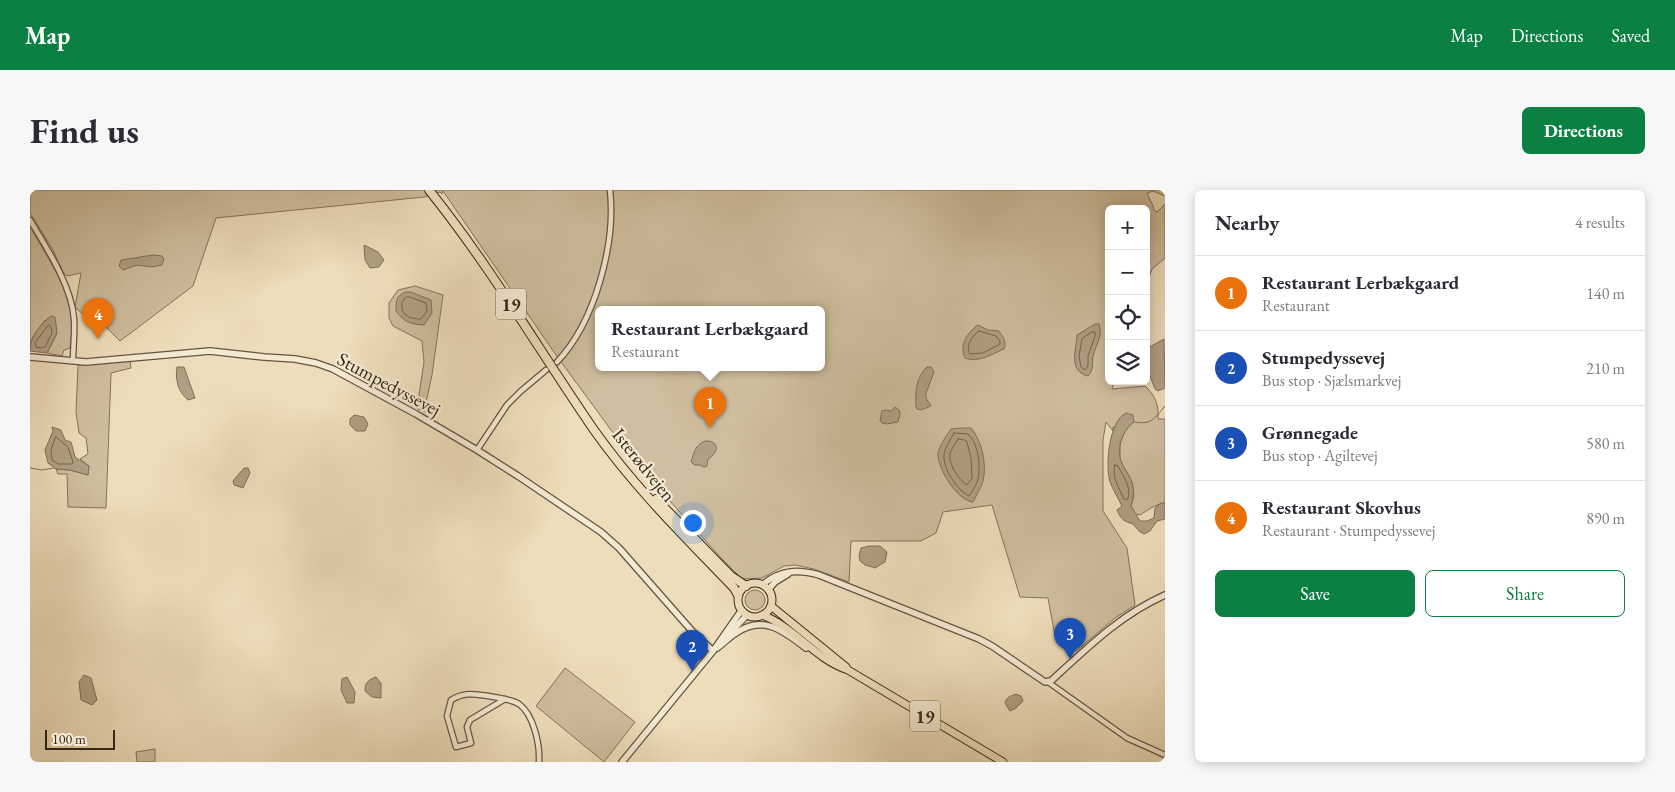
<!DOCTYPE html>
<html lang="en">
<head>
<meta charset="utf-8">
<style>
  body { margin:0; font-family:"EB Garamond",serif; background:#f7f7f7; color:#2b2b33 }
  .controls { position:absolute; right:15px; top:15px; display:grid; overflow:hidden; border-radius:8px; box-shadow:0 2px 12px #0003 }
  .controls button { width:45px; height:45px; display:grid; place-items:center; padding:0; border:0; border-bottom:1px solid #e1e1e2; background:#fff; color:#2b2b33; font:25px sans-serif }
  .scale { position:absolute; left:15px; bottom:12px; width:70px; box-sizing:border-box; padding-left:5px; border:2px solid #372814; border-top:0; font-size:14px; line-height:18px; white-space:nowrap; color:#372814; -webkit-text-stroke:4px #f4e9d3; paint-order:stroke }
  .you { position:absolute; left:662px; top:332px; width:18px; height:18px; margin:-12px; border:4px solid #fff; border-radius:50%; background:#1a73e8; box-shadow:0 0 0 8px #1a73e833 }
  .badge { display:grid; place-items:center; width:32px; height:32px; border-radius:50%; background:#0b8043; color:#fff; font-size:16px; font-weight:700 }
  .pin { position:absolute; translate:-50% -41px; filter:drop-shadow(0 1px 2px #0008) }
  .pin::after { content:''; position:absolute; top:26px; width:18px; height:15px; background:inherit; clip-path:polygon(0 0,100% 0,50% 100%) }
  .popup { position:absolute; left:565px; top:116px; width:230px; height:65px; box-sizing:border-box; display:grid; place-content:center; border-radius:8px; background:#fff; filter:drop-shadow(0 1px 4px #0005); font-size:16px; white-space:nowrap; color:#7c7c81 }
  .popup b { font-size:19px; color:#2b2b33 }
  .popup::after { content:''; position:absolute; left:50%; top:100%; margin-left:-10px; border:10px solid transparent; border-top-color:#fff }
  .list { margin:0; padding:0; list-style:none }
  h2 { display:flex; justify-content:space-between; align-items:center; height:65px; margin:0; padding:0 20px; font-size:21px }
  h2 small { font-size:16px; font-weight:400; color:#7c7c81 }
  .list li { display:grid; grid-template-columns:32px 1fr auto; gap:15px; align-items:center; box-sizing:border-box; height:75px; padding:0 20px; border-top:1px solid #e1e1e2 }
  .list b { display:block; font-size:19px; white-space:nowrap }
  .list p { margin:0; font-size:16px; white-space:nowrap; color:#7c7c81 }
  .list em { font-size:16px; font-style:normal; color:#7c7c81 }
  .actions { display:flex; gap:10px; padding:15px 20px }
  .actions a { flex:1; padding:11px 0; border:1px solid #0b8043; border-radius:8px; text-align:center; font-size:18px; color:#0b8043 }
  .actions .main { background:#0b8043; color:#fff }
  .icon { flex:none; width:28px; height:28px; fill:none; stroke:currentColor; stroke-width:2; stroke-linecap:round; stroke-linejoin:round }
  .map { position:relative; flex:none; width:1135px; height:572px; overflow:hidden; border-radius:8px }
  header { display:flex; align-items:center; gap:30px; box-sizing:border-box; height:70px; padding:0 25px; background:#0b8043; color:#fff }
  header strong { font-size:24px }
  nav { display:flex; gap:28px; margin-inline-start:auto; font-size:18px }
  .intro { display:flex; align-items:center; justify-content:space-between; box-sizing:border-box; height:120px; padding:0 30px }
  h1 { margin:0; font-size:35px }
  .button { padding:12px 22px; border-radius:8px; background:#0b8043; color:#fff; font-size:18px; font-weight:700 }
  main { display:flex; gap:30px; padding:0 30px }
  aside { flex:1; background:#fff; border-radius:8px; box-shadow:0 2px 12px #0003 }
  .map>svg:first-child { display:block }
  .green { fill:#cfbe9f; stroke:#83735a; fill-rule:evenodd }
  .water { fill:#b09f82; stroke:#806f56 }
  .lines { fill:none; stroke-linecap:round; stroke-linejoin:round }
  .shore { stroke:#74644b; stroke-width:1 }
  .stream { stroke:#806f56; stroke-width:1 }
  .minor-casing { stroke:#65553e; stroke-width:7 }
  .tertiary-casing { stroke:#65553e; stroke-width:8 }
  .primary-casing { stroke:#372814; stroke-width:9 }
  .trunk-casing { stroke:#372814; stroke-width:10 }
  .minor { stroke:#f4e9d3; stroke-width:4.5 }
  .tertiary { stroke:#f4e9d3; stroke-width:5.5 }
  .primary { stroke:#edb; stroke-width:7 }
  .trunk { stroke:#edb; stroke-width:8 }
  .labels { text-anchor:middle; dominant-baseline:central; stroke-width:4.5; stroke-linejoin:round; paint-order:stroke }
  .shield { fill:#f4e9d3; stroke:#70624d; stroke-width:1 }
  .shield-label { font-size:18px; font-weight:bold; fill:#372814 }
  .street-label { font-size:19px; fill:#372814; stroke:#f4e9d3 }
</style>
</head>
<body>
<header>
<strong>Map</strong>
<nav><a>Map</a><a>Directions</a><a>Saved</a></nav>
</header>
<div class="intro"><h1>Find us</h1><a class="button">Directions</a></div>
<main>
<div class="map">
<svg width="1135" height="572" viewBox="0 0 1135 572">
  <rect width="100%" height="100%" fill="#edb"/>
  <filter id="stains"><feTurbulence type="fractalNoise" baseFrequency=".004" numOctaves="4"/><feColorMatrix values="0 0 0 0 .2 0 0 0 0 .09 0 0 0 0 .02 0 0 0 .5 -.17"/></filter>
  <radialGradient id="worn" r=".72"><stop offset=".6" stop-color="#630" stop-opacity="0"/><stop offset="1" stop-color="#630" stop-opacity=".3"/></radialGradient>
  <!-- green -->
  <g class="green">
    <path d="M0,0H1135V6L1123,1L1117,3L1123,16L1124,20L1127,22L1135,14V68L1122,79L1116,96V19H1079V191H1084L1082,199L1115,196C1125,205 1129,215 1128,229H1135V313C1128,313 1116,321 1110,325L1105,324L1101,316L1104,306L1102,292L1090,270V254L1096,237H1083V241L1076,232L1073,250V321L1097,358L1105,415L1085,428L1046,461L1025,446L1018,408L990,407L962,315L913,322L906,343L891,351H821L819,392L784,379L765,375L754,376L732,388L712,389L692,369L603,270L526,165L413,1L412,4L410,2L394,7L186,28L163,96L90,151L72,133L68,138L45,117L51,83L37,86L33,82L23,60L0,23ZM569,119H791V177H569Z"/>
    <path d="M0,36C14,63 39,97 42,127C43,137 41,148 40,158L34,160L32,166L17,163L27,143L15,130L2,148L0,158Z"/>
    <polygon points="385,96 413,105 402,185 394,222 387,218 394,172 392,151 363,136 359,128 359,113 368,100"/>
    <polygon points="100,171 101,178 81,183 76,318 38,317 37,284 28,284 26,279 40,280 58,285 59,276 50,269 58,264 56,248 49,243 46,222 48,175"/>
    <circle cx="725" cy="410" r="10"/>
    <polygon points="535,478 605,532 574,572 506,516"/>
    <polygon points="125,559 125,572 107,572 106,562"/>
  </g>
  <!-- water -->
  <g class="water">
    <polygon points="334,55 348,62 354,70 349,77 340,78 335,70"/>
    <polygon points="123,65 132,66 134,69 132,75 122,77 107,75 93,80 89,76 91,70"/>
    <path d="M375,102H381L401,110L402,123L394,135C380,134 374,132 366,121C366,112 366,106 375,102Z"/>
    <path d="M21,126L25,127L27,143L17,163L0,161C0,148 10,134 21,126Z"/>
    <path d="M1065,134H1069C1073,147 1066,154 1063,166C1062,174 1064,180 1058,186C1038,181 1046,161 1047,145Z"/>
    <path d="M948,135L958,140L969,141C973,147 977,151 974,159C962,164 949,173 935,168C929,155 937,143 948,135Z"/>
    <polygon points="1134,149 1135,198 1128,201 1125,199 1116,176 1116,159"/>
    <path d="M147,177H154L165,208L158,210C148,202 145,189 147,177Z"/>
    <path d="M897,177H901L904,182L896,203V208L901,216L891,220L887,219L886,217C885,203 886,187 897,177Z"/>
    <polygon points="865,217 869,220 870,224 868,232 857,234 852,233 850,230 852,221 855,220 861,221"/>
    <path d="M1096,223L1103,225L1104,232C1093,240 1086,258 1091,271C1094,279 1100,285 1102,293C1105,301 1103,308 1101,316L1110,331H1117L1124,328L1125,318L1131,313H1135V329L1127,331L1120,341L1114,344L1110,342L1103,334C1094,331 1091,330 1087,320L1092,316C1088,308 1083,300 1080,292C1075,275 1079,231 1096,223Z"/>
    <polygon points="324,225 334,227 338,234 335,241 326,241 320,235 320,229"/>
    <polygon points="22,237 31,240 35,250 41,252 45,267 59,276 58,285 40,280 26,279 18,273 15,260 23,241"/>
    <path d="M931,238H941C952,251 957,274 953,291C951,298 946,306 943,312C928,311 907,279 908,263C909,256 917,245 921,239Z"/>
    <path d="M675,251C690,250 689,263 678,269L677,276L674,277L670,275H665L661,272C664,263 665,255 675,251Z"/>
    <polygon points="214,278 218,278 220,283 213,298 204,295 203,291"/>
    <polygon points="839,356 850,356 857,362 855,372 845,378 835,375 830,371 829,365 831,358"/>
    <polygon points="54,485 61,488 67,510 62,515 51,510 49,492"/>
    <polygon points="317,487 325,502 324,513 317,513 311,500 312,489"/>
    <path d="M346,487L351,493V508L342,507L335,501C335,492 338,490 346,487Z"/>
    <path d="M986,504L991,506L993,511L986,518L980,521L975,513C976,507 981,506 986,504Z"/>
  </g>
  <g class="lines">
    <!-- shore -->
    <g class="shore">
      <path d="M376,107H380L396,113L397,121L391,129C379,129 370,125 372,112Z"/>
      <polygon points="19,135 21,137 22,143 15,157 12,158 6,157 5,153"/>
      <path d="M949,141L966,146L970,151V154L953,163L940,164C935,156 942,146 949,141Z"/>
      <polygon points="1062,142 1065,142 1065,146 1058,166 1058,176 1055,180 1051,177 1049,166 1052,149"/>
      <path d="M924,243L938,244C948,253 951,275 948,289C947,294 942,302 939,306C927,300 913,279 914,265C914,259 921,249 924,243Z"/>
      <polygon points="26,247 38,257 43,272 42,274 28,274 22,270 21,260"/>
      <path d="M928,249L935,250L937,252L941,268L942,288L937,295C929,290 918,274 920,264C921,259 926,253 928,249Z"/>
      <path d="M1085,275L1088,276C1093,286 1103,299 1097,310L1094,309C1089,298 1081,286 1085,275Z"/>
    </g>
    <!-- stream -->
    <g class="stream">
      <path d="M1104,232C1122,235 1124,229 1135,216"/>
      <polyline points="0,278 12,280 24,278"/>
    </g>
    <!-- minor casing -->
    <g class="minor-casing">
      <g id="minor">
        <path d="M0,30C16,57 42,96 44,129C45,143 43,157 43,171"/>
        <path d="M527,172C565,132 586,54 580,0"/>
        <polyline points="447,260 477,215 491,201 516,180"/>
        <polyline points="1018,492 1097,548 1135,565"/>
        <path d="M475,509L440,530L437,537L441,553L426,557L417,526L421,510C435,502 443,504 458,506C468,508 481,509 489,514C504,525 510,555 509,572"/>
      </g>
    </g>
    <!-- tertiary casing -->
    <g class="tertiary-casing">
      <g id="tertiary">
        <polyline points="0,167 56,172 180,161 234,167 265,169 286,173 303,179 386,224 447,260 488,286 571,342 589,358 662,441 683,461"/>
        <path d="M732,395C750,380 767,379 789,385L949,449L962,456L1015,492L1021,491C1057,458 1090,425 1135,405"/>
        <polyline points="738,400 745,392 758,384"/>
        <polyline points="698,445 717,425"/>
        <path d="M687,458C694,453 699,447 706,443C733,424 754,441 776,458"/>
        <polyline points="592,572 683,461 711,421"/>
      </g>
    </g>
    <!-- primary casing -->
    <g class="primary-casing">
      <g id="primary">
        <circle cx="725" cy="410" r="17"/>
        <polyline points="741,416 816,477"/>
        <path d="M732,425C763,436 785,469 818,480L973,572"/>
      </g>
    </g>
    <!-- trunk casing -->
    <g class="trunk-casing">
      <g id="trunk">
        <path d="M399,0C460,76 509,160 564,240C605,298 655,347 704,398L708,405"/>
        <polyline points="626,309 701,386 716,396"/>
      </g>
    </g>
    <!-- minor -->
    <use href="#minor" class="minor"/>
    <!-- tertiary -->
    <use href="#tertiary" class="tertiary"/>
    <!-- primary -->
    <use href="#primary" class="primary"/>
    <!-- trunk -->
    <use href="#trunk" class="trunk"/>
  </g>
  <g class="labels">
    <!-- shield labels -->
    <g class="shield">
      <rect x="466" y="98.5" width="30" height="31" rx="4"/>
      <rect x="880" y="510.5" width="30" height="31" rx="4"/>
    </g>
    <g class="shield-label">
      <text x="481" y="114">19</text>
      <text x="895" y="526">19</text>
    </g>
    <!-- street labels -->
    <g class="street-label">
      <text transform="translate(359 194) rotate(28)">Stumpedyssevej</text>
      <text transform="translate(614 275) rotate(51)">Isterødvejen</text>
    </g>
  </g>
  <rect width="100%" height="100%" filter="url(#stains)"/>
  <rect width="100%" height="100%" fill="url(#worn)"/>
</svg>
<div class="controls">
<button>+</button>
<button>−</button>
<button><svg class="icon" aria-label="locate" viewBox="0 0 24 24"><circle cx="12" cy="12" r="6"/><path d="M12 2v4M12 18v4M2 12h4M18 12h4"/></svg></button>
<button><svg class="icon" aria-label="layers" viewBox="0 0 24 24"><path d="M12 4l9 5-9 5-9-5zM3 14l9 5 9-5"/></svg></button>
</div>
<div class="scale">100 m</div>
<div class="you"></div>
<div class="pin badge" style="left:680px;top:238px;background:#e8710a">1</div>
<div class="popup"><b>Restaurant Lerbækgaard</b>Restaurant</div>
<div class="pin badge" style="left:662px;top:481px;background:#1a4fb4">2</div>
<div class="pin badge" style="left:1040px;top:469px;background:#1a4fb4">3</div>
<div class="pin badge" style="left:68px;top:149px;background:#e8710a">4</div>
</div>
<aside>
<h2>Nearby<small>4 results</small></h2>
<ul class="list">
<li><span class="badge" style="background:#e8710a">1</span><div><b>Restaurant Lerbækgaard</b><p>Restaurant</p></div><em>140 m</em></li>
<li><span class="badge" style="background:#1a4fb4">2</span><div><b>Stumpedyssevej</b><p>Bus stop · Sjælsmarkvej</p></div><em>210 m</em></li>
<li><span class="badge" style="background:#1a4fb4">3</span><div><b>Grønnegade</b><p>Bus stop · Agiltevej</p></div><em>580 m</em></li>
<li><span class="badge" style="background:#e8710a">4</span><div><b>Restaurant Skovhus</b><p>Restaurant · Stumpedyssevej</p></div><em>890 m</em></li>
</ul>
<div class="actions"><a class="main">Save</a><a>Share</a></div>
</aside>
</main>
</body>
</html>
